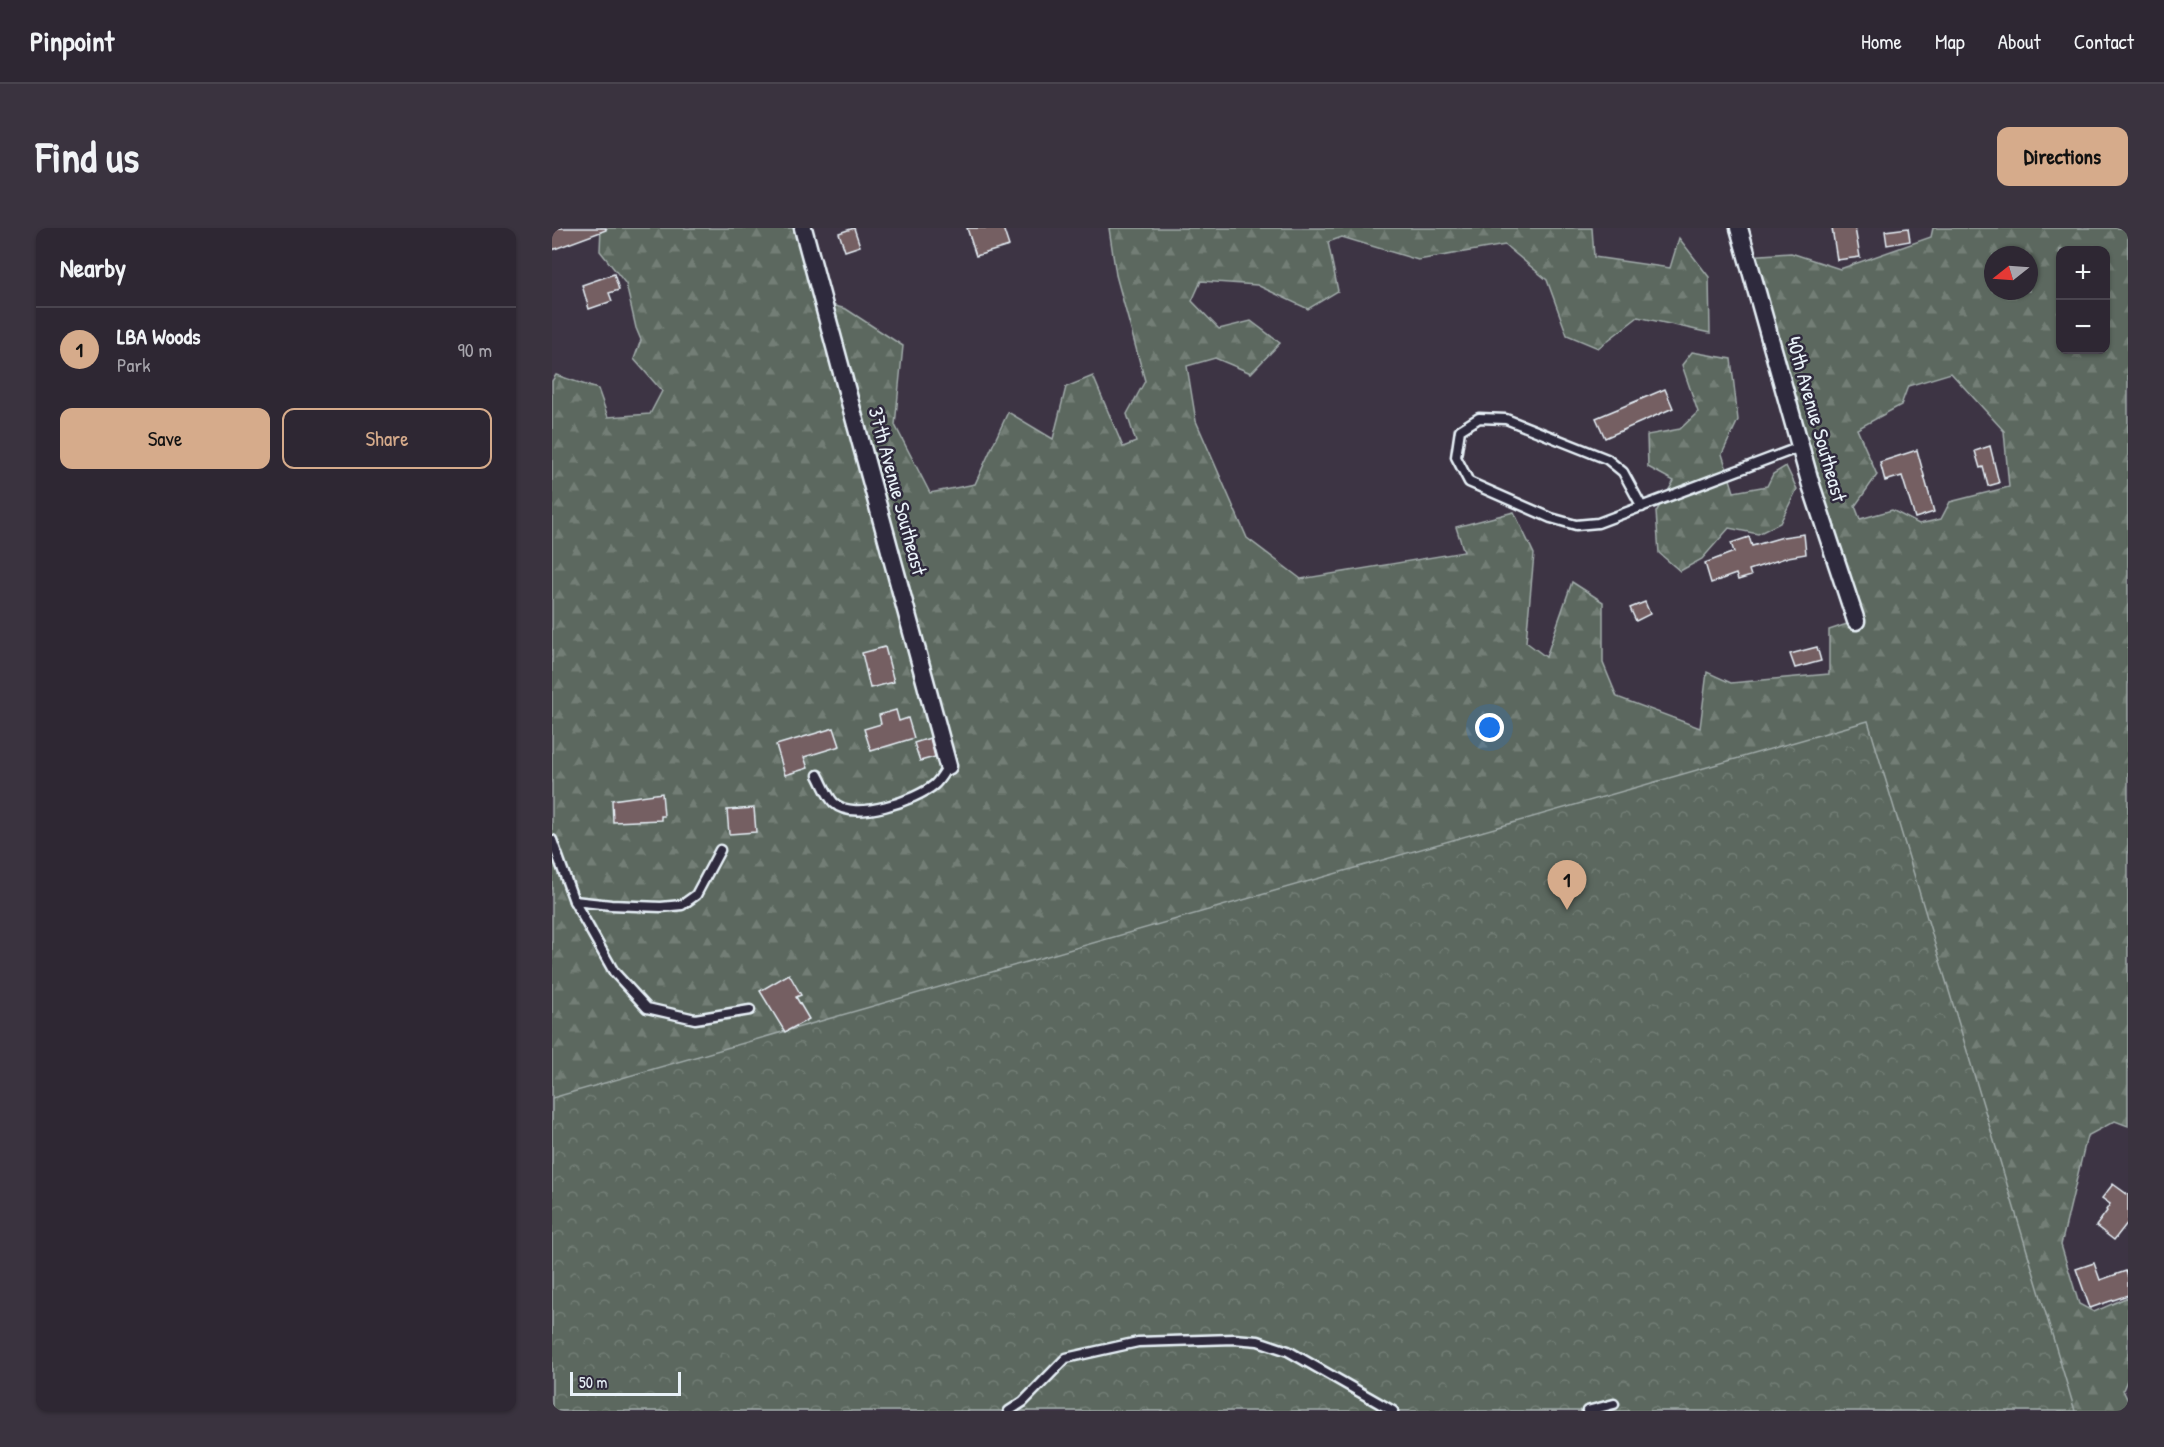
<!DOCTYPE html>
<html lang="en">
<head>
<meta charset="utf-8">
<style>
  body { margin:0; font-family:"Patrick Hand",sans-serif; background:#3a333f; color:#f1f3f6 }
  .controls { position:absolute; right:18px; top:18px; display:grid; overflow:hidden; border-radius:12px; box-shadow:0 2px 4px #0004 }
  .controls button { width:54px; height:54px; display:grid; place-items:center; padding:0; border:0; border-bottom:2px solid #49444e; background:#2e2733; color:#f1f3f6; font:30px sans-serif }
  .compass { position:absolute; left:1432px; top:18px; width:54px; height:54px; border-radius:50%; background:#2e2733; box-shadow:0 2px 4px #0004; rotate:253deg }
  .scale { position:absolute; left:18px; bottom:15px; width:111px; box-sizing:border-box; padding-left:6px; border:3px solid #e8f1f8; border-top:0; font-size:16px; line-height:21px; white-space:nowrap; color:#e8f1f8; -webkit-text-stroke:4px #2f2a3d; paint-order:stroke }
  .you { position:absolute; left:938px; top:500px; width:21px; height:21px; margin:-15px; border:4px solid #fff; border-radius:50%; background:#1a73e8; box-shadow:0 0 0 9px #1a73e833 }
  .badge { display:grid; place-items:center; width:39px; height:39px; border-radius:50%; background:#d6ab8b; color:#111; font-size:20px; font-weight:700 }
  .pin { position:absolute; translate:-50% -50px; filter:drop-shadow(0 2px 3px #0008) }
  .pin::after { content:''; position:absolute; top:32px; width:21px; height:18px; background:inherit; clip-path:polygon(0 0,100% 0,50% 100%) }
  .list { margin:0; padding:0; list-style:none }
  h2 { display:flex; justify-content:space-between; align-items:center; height:78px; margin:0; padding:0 24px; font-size:26px }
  h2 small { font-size:20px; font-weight:400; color:#a7a5ac }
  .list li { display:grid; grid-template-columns:39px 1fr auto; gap:18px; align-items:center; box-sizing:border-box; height:84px; padding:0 24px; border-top:2px solid #49444e }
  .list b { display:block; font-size:22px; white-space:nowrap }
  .list p { margin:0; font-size:20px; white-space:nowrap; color:#a7a5ac }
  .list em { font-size:20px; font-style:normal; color:#a7a5ac }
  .actions { display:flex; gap:12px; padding:18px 24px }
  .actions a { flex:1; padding:14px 0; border:2px solid #d6ab8b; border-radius:12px; text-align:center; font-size:21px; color:#d6ab8b }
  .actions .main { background:#d6ab8b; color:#111 }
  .map { position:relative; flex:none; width:1576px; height:1183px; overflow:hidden; border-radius:12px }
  header { display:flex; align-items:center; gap:36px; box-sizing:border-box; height:84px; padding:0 30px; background:#2e2733; border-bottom:2px solid #49444e }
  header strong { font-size:28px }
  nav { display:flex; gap:33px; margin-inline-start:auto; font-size:21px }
  .intro { display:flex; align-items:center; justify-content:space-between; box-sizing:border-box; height:144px; padding:0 36px }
  h1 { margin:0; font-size:42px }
  .button { padding:15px 27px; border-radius:12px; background:#d6ab8b; color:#111; font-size:21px; font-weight:700 }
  main { display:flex; gap:36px; padding:0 36px }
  aside { flex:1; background:#2e2733; border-radius:12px; box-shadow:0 2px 4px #0004 }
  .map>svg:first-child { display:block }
  .forest { fill:url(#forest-firs); stroke:#a2acab; stroke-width:1.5; fill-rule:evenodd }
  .park { fill:url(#park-crowns); stroke:#a2acab; stroke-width:1.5 }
  .building { fill:#745e62; stroke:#e8f1f8; stroke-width:1.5 }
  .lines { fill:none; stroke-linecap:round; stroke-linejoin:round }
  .service-casing { stroke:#e8f1f8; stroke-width:13 }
  .minor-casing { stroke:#e8f1f8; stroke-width:21 }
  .service { stroke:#2f2a3d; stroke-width:8 }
  .minor { stroke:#2f2a3d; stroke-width:16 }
  .labels { text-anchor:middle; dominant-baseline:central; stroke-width:5; stroke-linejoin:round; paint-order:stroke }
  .street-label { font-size:21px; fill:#e8f1f8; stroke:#2f2a3d }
</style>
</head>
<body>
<header>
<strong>Pinpoint</strong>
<nav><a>Home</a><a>Map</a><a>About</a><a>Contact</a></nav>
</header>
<div class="intro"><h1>Find us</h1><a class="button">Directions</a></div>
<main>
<aside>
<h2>Nearby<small></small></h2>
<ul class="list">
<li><span class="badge">1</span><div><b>LBA Woods</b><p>Park</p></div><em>90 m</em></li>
</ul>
<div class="actions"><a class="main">Save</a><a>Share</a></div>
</aside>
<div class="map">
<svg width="1576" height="1183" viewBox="0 0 1576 1183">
  <defs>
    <pattern id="forest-firs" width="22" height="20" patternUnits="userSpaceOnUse" patternTransform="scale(1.5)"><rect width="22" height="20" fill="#5b685e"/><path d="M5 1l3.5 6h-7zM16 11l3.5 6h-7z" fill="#737e76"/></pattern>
    <pattern id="park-crowns" width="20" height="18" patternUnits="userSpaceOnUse" patternTransform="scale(1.5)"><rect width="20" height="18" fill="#5b685e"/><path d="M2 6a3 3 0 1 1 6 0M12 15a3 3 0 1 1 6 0" fill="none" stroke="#737e76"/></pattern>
  </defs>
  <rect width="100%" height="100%" fill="#3d3444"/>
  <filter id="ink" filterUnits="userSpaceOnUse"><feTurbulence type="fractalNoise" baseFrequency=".0167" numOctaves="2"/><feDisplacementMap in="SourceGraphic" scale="12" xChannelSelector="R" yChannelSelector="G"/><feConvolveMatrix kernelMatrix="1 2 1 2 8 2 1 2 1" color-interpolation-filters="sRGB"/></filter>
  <g filter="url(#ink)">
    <!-- forest -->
    <g class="forest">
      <path d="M49,0H251L272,75L294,81L351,118L343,197L378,265L423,256L456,184L501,211L514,159L541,148L571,219L584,214L575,186L593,153L564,47L557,0H1040L1042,29L1118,40L1127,10L1157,49L1158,105L1086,89L1046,120L1015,107L995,52L953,17L866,32L790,9L776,14L786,63L756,81L705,57L649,53L640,73L667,101L699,93L728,115L699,145L663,130L635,138L644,193L695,310L749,351L912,324L904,299L962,284L982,326L974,414L994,429L1020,354L1051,374V435L1065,469L1148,500L1155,444L1179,455L1277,446V402L1304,393L1195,28L1239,25L1288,41L1379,9L1381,0H1576V898L1563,893L1535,908L1509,1017L1527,1076L1542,1084L1576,1069V1150L1571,1162L1576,1173V1183H0V153L4,147L46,161L56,189L98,186L110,163L82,131L89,112L84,100L74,56L48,23ZM1508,22H1554V122H1508ZM1441,27H1477V63H1441ZM1399,145L1452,203L1457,259L1398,274L1389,291L1367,296L1340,282L1308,291L1303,278L1325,247L1305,201L1349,177L1356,158Z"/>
      <polygon points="1140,124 1179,131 1186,192 1170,226 1182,264 1215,258 1221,246 1234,238 1245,261 1228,295 1206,306 1177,300 1150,331 1128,343 1107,325 1104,284 1122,253 1096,239 1095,207 1128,201 1146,184 1130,137"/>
    </g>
    <!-- park -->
    <polygon class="park" points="1316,493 1523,1183 0,1183 0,870"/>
    <!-- building -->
    <g class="building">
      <polygon points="0,0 54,0 54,2 0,22"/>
      <polygon points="302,0 308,18 293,23 287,5"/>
      <polygon points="415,0 451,0 457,18 424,28"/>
      <polygon points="1280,0 1303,0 1308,29 1285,32"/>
      <polygon points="1356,0 1358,13 1335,17 1333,3"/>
      <polygon points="62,46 67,62 57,65 60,73 37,81 30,57"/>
      <polygon points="1113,161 1121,180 1053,210 1044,190"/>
      <polygon points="1438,218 1447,255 1436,258 1431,239 1428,240 1423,223"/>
      <polygon points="1365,222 1382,284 1363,290 1350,248 1333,253 1328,234"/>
      <polygon points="1252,306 1254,326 1236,329 1197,342 1199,348 1186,352 1184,346 1159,355 1153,335 1182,324 1179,315 1197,309 1200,318 1231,309"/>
      <polygon points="1093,374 1098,386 1084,393 1078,380"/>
      <polygon points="333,419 342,454 318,460 310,425"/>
      <polygon points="1265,419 1269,433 1243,440 1238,426"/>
      <polygon points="344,482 347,493 356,490 362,510 319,523 312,501 329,496 327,487"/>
      <polygon points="282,500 288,518 252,529 256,540 233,547 224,517"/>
      <polygon points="378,510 383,529 368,533 362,515"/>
      <polygon points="110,565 112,588 109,588 109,592 61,594 60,572"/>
      <polygon points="202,580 204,604 177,606 175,582"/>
      <polygon points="237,746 249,767 244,769 257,791 233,804 208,763"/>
      <polygon points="1561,956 1576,967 1576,994 1562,1012 1544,998 1555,983 1554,982 1558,976 1550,970"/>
      <polygon points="1542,1035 1548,1052 1574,1043 1576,1050 1576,1067 1538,1080 1524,1041"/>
    </g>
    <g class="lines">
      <!-- service casing -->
      <g class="service-casing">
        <g id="service">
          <polyline points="1090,279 1071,244 1055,231 954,191 927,190 908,202 904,229 917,254 999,290 1024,297 1046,295 1248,219"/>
          <path d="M266,547C271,556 275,568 282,575C302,594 364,572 382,557C388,552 392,544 396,538"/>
          <polyline points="0,612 22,673 62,744 95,780 143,791 198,782"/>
          <polyline points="22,673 59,677 109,679 130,677 144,667 168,622"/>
          <polyline points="457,1183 471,1174 514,1130 586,1114 682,1111 706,1113 736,1123 841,1183"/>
          <polyline points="1035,1183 1062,1176"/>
        </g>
      </g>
      <!-- minor casing -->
      <g class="minor-casing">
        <g id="minor">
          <polyline points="251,0 396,538"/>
          <polyline points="1187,0 1259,257 1304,393"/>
        </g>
      </g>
      <!-- service -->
      <use href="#service" class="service"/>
      <!-- minor -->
      <use href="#minor" class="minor"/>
    </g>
  </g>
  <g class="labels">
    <!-- street labels -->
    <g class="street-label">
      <text transform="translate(1265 191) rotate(74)">40th Avenue Southeast</text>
      <text transform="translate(346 263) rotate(75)">37th Avenue Southeast</text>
    </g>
  </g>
</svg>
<div class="controls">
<button>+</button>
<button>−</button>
</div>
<svg class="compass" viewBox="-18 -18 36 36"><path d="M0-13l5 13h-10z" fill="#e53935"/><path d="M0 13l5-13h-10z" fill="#a7a5ac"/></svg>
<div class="scale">50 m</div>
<div class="you"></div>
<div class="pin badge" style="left:1015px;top:682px">1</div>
</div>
</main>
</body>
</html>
